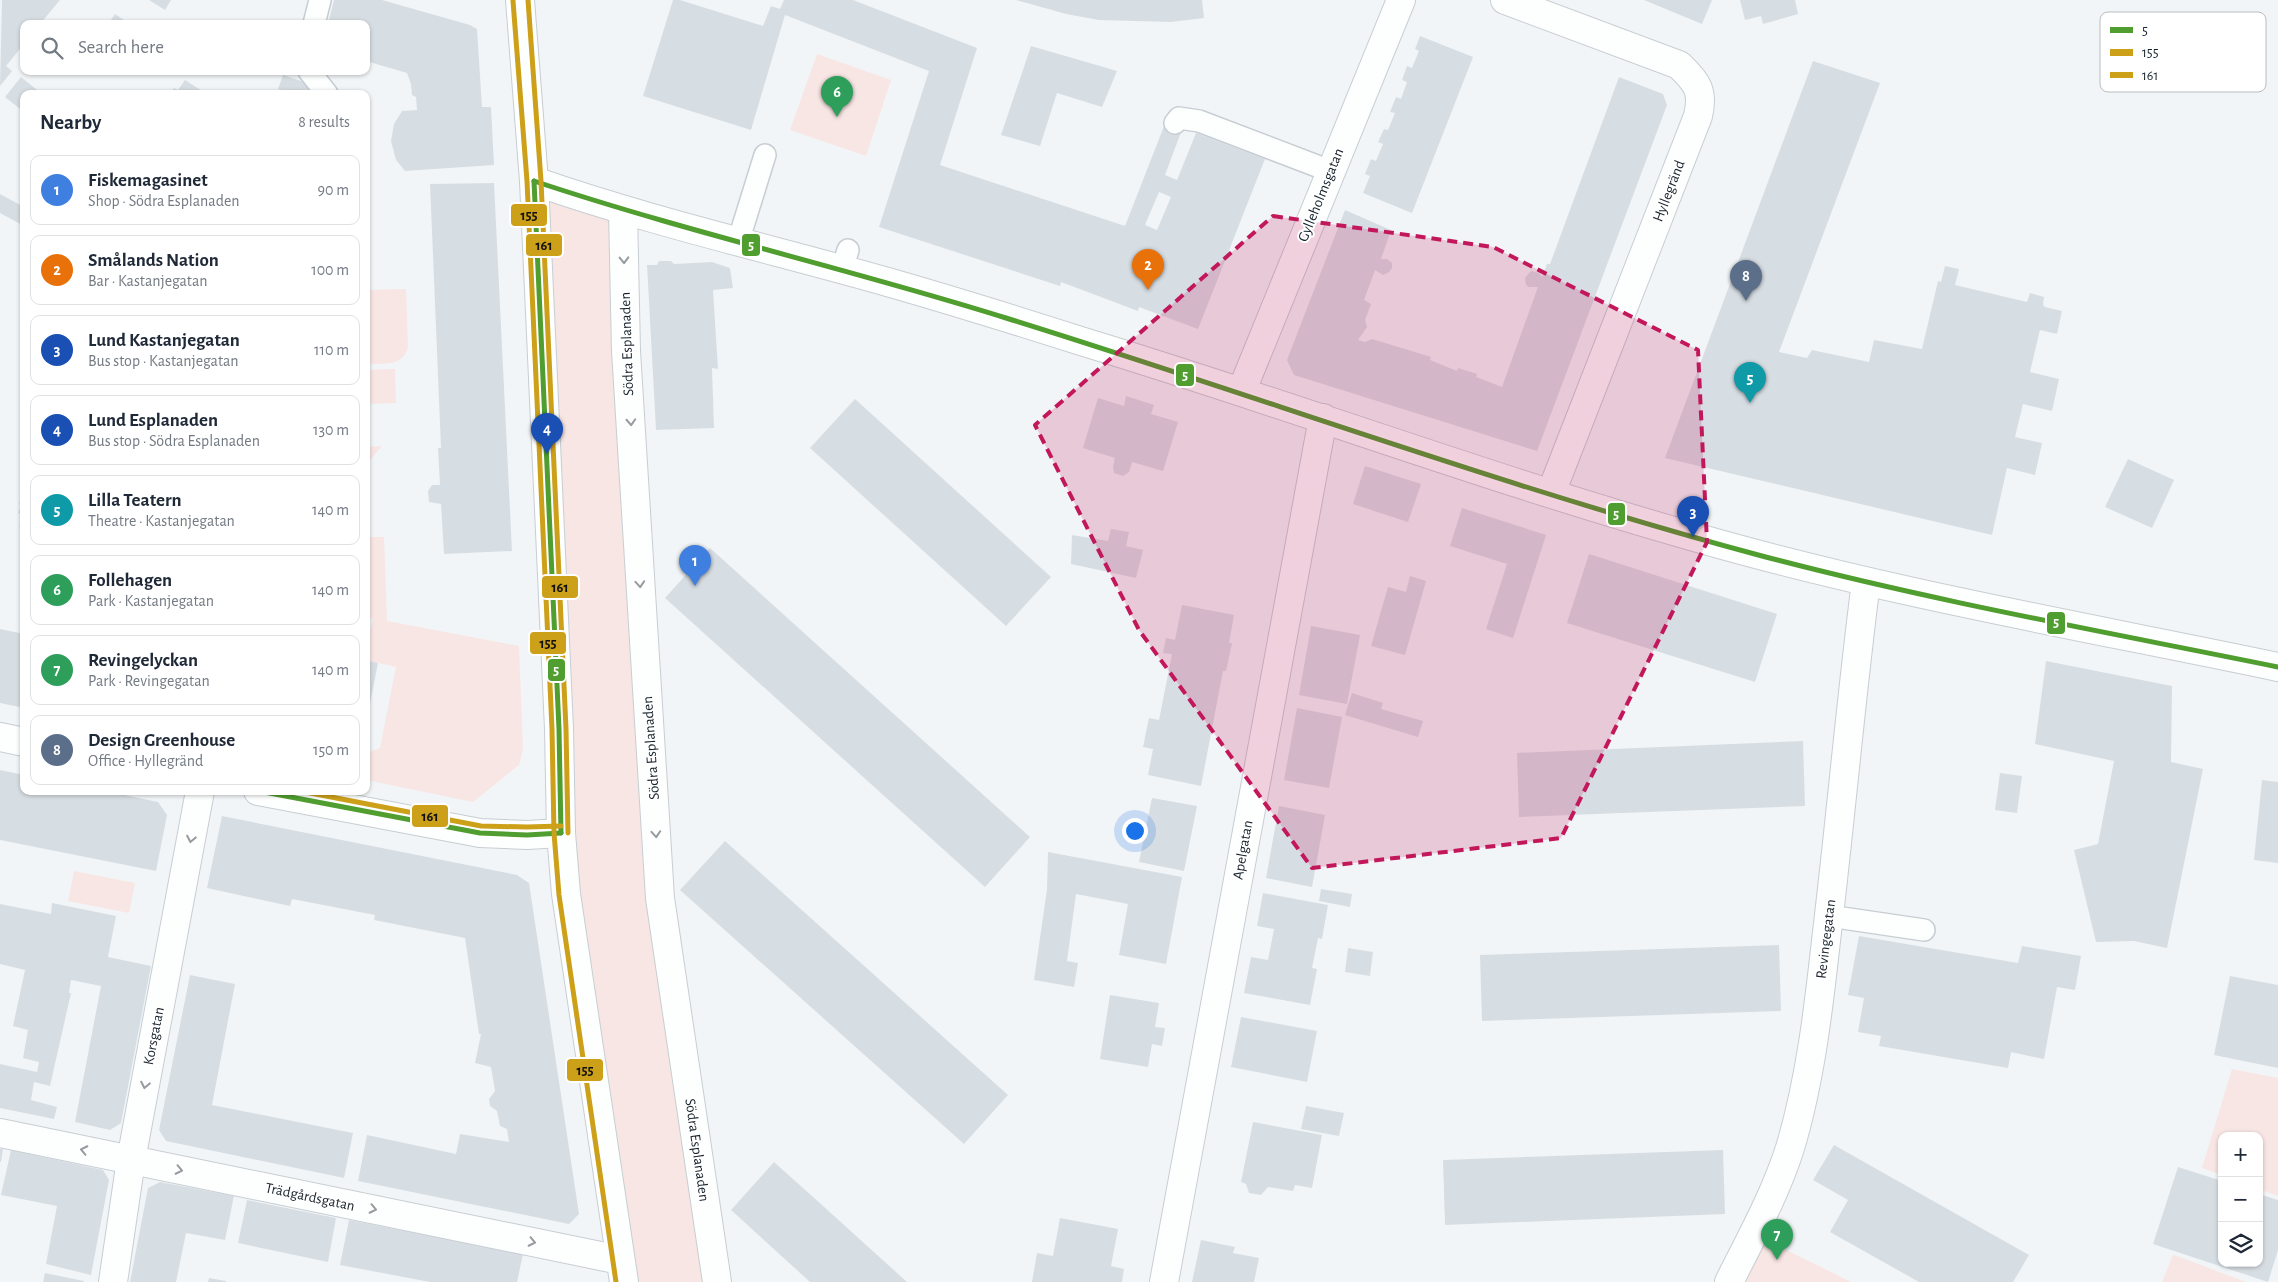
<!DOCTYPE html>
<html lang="en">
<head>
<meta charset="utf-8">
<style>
  body { margin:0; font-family:"Alegreya Sans",sans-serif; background:#f2f2f3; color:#1f2937 }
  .controls { position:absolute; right:15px; bottom:15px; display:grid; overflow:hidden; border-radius:10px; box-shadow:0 1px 4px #0004 }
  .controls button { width:45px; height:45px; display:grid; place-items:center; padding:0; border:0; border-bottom:1px solid #e0e1e3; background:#fff; color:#1f2937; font:25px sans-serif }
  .you { position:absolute; left:1134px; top:830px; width:18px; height:18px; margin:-12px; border:4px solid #fff; border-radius:50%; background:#1a73e8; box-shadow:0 0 0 8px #1a73e833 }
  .badge { display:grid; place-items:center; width:32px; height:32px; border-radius:50%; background:#646c73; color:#fff; font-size:16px; font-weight:700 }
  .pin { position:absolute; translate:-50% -41px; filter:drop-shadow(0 1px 2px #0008) }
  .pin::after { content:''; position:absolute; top:26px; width:18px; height:15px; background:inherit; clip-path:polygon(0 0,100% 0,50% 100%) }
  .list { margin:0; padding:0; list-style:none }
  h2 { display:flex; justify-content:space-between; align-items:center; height:65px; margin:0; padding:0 20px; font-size:21px }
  h2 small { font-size:16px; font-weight:400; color:#747a83 }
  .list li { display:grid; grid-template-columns:32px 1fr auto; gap:15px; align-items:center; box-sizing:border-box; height:70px; margin:0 10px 10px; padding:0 10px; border:1px solid #e0e1e3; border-radius:10px }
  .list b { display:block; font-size:19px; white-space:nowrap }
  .list p { margin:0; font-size:16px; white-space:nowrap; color:#747a83 }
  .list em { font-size:16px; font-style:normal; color:#747a83 }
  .icon { flex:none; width:28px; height:28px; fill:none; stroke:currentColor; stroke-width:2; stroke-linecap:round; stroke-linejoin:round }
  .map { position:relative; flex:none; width:2278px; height:1282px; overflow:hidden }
  .search { position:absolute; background:#fff; box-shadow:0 1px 4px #0004; left:20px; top:20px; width:350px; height:55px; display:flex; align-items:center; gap:12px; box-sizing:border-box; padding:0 18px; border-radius:10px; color:#747a83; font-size:19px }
  .panel { position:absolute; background:#fff; box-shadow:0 1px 4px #0004; left:20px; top:90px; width:350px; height:705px; border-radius:10px }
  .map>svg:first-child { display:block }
  .green { fill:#f8e6e4 }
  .building { fill:#d7dee3; fill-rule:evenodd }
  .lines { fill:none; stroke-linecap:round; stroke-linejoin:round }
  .service-casing { stroke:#c7ced3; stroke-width:24 }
  .minor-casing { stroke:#c7ced3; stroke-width:30 }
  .tertiary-casing { stroke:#c7ced3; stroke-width:30 }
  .service { stroke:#fdfefe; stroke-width:21 }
  .minor { stroke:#fdfefe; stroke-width:28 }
  .tertiary { stroke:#fdfefe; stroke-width:28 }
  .bus-1-casing { stroke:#fff; stroke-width:9 }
  .bus-2-casing { stroke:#fff; stroke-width:9 }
  .bus-3-casing { stroke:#fff; stroke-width:9 }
  .bus-1 { stroke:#509e2f; stroke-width:5 }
  .bus-2 { stroke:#cda01a; stroke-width:5 }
  .bus-3 { stroke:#cda01a; stroke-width:5 }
  .oneway { stroke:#969ba0 }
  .marked { fill:#c2185b; fill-opacity:0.2; stroke:#c2185b; stroke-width:4; stroke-dasharray:10 6; stroke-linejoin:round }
  .labels { text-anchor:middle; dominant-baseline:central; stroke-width:4; stroke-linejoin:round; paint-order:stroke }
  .street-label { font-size:15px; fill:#17232c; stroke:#fff }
  .key { fill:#fff; stroke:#b9bdc0; stroke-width:1 }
  .key-label { font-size:14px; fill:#17232c }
  .line-badge { stroke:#fff; stroke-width:2 }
  .badge-label { font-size:14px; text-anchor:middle; font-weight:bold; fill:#fff }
  .pale-badge-label { font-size:14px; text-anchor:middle; font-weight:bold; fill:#111 }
</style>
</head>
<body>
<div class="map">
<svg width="2278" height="1282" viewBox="0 0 2278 1282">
  <rect width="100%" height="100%" fill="#f2f5f7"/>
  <!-- green -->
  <g class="green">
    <polygon points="817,54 891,80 866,156 790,130"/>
    <polygon points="534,181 623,211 660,898 717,1282 624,1282 566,894"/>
    <path d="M406,289L408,347C403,367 384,363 366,364V290Z"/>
    <polygon points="395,369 396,403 366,404 366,370"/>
    <polygon points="382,446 366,465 366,447"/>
    <polygon points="366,537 384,537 387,621 519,646 523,749 519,765 473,802 366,780 366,753 380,748 396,667 366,660 366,646 373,619 366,617"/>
    <polygon points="74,871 135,883 129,913 68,901"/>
    <polygon points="2232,1069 2278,1078 2278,1196 2259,1189 2259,1136 2222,1136 2222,1175 2202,1168"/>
    <polygon points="1760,1237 1851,1282 1737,1282"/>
    <polygon points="2173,1255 2174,1255 2246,1282 2162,1282"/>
  </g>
  <!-- building -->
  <g class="building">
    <polygon points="2,0 60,0 40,24 24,24 24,44 6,66 12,71 0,86"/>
    <polygon points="149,0 171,0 165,10"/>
    <polygon points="334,0 382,0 470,25 477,29 482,107 491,107 494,165 405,171 396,160 391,141 394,124 402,111 417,110 416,97 412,95 411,84 407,73 366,61 366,24 328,24"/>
    <path d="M673,0H680L763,26L771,6L780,9L784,0H853L977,48L940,165L1125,226L1166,121L1183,127L1165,175L1177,180L1196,133L1265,159L1198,329L1139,307L1138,311L1061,282L1060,286L879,227L929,71L785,15L751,130L643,96ZM1159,192L1171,197L1157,230L1145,225Z"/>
    <polygon points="1016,0 1202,0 1204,18 1171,22 1099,20 1066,14"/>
    <polygon points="1644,0 1712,0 1702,24"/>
    <polygon points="1740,0 1795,0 1798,14 1763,24 1761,16 1745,20"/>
    <polygon points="115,14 130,24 108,24"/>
    <polygon points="1420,36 1473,57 1412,213 1363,193 1370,176 1365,174 1371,159 1376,161 1383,144 1378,142 1384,129 1388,130 1395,113 1390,112 1396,97 1401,99 1407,82 1402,80 1407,66 1412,68 1419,51 1415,49"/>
    <polygon points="1031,46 1117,71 1102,107 1057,93 1040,146 1001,135"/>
    <polygon points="1813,61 1880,83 1779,352 1807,358 1812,350 1869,362 1874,340 1922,349 1938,281 1941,282 1945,266 1959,269 1955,285 2027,302 2030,293 2044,297 2043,305 2045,307 2062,311 2057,334 2040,330 2030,372 2059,379 2052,411 2023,404 2015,437 2042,443 2035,475 2007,468 1992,535 1665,458"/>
    <polygon points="283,75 310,84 306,94 292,94 278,89"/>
    <polygon points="21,77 42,94 24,94 24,112 5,97"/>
    <polygon points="1619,77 1663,94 1667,105 1537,451 1294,375 1287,360 1345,210 1391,230 1381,259 1387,259 1392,263 1392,268 1389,272 1383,275 1375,270 1364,300 1371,304 1365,320 1367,327 1358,340 1365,342 1372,339 1431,357 1430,360 1457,371 1458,368 1477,374 1476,377 1502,387 1538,287 1529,287 1526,285 1525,278 1531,271 1539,273 1542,277 1547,264 1550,264"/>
    <polygon points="185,80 207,94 170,94 174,88 178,90"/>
    <polygon points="494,183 512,551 444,554 441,504 429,502 428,491 432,485 440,485 438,448 441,448 430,184"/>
    <polygon points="0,194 24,207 24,226 0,213"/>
    <polygon points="659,261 671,261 674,264 712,262 730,268 733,288 713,290 718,369 712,368 714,428 656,430 647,265 657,265"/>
    <polygon points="1126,396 1154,405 1151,414 1178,422 1163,471 1132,462 1129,472 1123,476 1114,473 1113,467 1115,458 1083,448 1098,398 1124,406"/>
    <polygon points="855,399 1051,577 1006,626 810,448"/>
    <polygon points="2128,459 2174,480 2152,528 2105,507"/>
    <polygon points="1365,466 1421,484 1408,522 1353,504"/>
    <polygon points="24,492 24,528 19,527 24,515 18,513 22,505 19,504"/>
    <polygon points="1462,508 1546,535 1513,638 1486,629 1507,564 1450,546"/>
    <polygon points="1111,529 1129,532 1126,546 1143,550 1136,578 1071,564 1072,535 1108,541"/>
    <polygon points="710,548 1030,837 985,887 665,598"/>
    <polygon points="1589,554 1777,614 1755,682 1567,623"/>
    <polygon points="1410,576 1426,581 1405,655 1371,646 1388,587 1406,592"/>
    <polygon points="1182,605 1234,615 1229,643 1232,643 1226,671 1223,671 1201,786 1148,775 1153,749 1143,747 1149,718 1159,720 1172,654 1163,653 1166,638 1175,640"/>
    <polygon points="1311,626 1360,635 1347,704 1299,695"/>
    <polygon points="0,629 24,634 24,708 0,703"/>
    <polygon points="366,660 378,663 367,719 366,719"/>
    <polygon points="2046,661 2172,686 2171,762 2203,769 2167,948 2134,941 2096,942 2074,850 2098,844 2114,761 2035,744"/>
    <polygon points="1352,693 1383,703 1381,709 1423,721 1418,737 1345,715"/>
    <polygon points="1297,708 1342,717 1329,788 1284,780"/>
    <polygon points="1803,741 1805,806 1519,817 1517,753"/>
    <polygon points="0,770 24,775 24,791 105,791 158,802 167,815 156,871 0,840"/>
    <polygon points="2000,773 2022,776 2017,813 1995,810"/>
    <polygon points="2262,780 2278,782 2278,863 2254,860"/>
    <polygon points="1152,798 1197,806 1184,871 1139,862"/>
    <polygon points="1279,806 1325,815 1312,887 1266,878"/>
    <polygon points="222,816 517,875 529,883 579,1214 569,1224 358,1181 367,1135 456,1154 460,1134 509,1142 507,1129 500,1126 497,1111 490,1106 489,1099 495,1091 491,1067 475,1063 481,1034 479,1034 465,938 374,920 375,915 292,899 290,906 207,888"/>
    <polygon points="725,841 1008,1095 964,1144 680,890"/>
    <polygon points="1048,852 1182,877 1166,964 1119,955 1128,904 1076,894 1067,961 1078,963 1074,987 1034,980 1047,889"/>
    <polygon points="1321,889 1352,894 1350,907 1319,901"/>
    <polygon points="1263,893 1328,905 1322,939 1318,938 1312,968 1317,969 1310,1005 1244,993 1251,957 1268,960 1274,929 1257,926"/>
    <polygon points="52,903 116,916 108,957 151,966 121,1123 110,1130 75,1122 101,986 71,980 69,993 71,993 50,1086 34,1082 31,1100 57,1107 54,1119 0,1108 0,1064 37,1072 39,1062 23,1058 28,1030 13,1026 25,970 0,964 0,904 51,914"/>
    <polygon points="1859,936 2018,963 2022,946 2081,956 2075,990 2057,987 2044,1059 2011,1052 2008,1068 1879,1046 1881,1036 1858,1032 1864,998 1848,995"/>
    <polygon points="1779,945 1781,1011 1482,1021 1480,955"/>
    <polygon points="1348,948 1373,952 1370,976 1345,972"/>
    <polygon points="190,975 235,984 212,1105 353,1133 344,1178 166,1141 159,1130"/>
    <polygon points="2230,976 2278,985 2278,1068 2214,1055"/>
    <polygon points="1110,995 1159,1003 1155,1027 1165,1028 1162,1046 1152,1044 1148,1067 1100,1059"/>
    <polygon points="1241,1017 1317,1031 1307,1082 1231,1067"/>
    <polygon points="1306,1106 1344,1113 1339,1136 1301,1129"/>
    <polygon points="1253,1122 1322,1135 1312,1188 1295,1185 1293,1191 1268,1187 1261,1195 1249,1193 1246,1184 1241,1182"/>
    <polygon points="1834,1145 2029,1255 2013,1282 1919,1282 1830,1232 1848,1200 1813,1180"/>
    <polygon points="0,1149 3,1149 1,1162 0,1162"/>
    <polygon points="11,1150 103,1170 109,1180 91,1275 46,1264 57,1206 1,1195"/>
    <polygon points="1723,1150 1725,1214 1445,1225 1443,1160"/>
    <polygon points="774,1162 822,1205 907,1282 810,1282 731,1210"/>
    <polygon points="2178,1167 2222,1181 2222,1263 2259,1263 2259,1194 2278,1200 2278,1250 2268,1282 2153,1244"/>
    <polygon points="160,1182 234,1196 225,1240 186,1233 176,1282 130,1282 148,1188"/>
    <polygon points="247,1200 336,1218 328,1262 238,1243"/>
    <polygon points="1060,1218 1118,1229 1111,1266 1124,1269 1122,1282 1032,1282 1037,1253 1053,1256"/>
    <polygon points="349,1220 523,1254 517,1282 430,1282 340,1265"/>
    <polygon points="1201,1240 1235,1247 1233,1253 1259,1258 1254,1282 1192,1282"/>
    <polygon points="45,1273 84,1281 84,1282 43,1282"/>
    <polygon points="209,1278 226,1281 226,1282 208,1282"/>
  </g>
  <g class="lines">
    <!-- service casing -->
    <g class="service-casing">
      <g id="service">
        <polyline points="314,24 320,0"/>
        <polyline points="309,71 327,94"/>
        <polyline points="1175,123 1179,118 1199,121 1330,171"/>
        <polyline points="738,242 765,155"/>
        <polyline points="842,270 848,250"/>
        <polyline points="1829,916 1924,930"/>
      </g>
    </g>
    <!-- minor casing -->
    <g class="minor-casing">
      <g id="minor">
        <path d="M1505,0L1679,65C1697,82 1704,91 1698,116L1551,493"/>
        <path d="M534,181C649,221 767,248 884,281C951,300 1018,321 1084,342C1288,404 1487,478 1691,536C1884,592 2082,626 2278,667"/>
        <polyline points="623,211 626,351 660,898 717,1282"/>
        <polyline points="1242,390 1401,0"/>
        <polyline points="0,1133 620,1260"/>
        <polyline points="113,1282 131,1160 200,791"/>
        <polyline points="1164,1282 1323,418"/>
        <path d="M1729,1282C1751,1238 1775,1195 1790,1148C1811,1078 1819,1004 1827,932C1841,815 1851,698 1866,582"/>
      </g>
    </g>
    <!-- tertiary casing -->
    <g class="tertiary-casing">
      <g id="tertiary">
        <polyline points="520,0 534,181 559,729 561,833 566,894 624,1282"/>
        <polyline points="0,737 24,742"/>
        <polyline points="258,791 480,833 527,835 561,833"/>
      </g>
    </g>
    <!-- service -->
    <use href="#service" class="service"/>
    <!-- minor -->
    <use href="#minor" class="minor"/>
    <!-- tertiary -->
    <use href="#tertiary" class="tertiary"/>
    <!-- bus-1 casing -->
    <g class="bus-1-casing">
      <g id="bus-1">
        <path d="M534,181C690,233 850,269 1006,318C1258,396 1507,488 1762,556C1932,601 2106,632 2278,667"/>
        <polyline points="534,181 559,729 561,833"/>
        <polyline points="259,791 480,833 527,835 561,833"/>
      </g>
    </g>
    <!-- bus-2 casing -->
    <g class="bus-2-casing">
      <polyline id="bus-2" points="513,1 527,181 552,729 554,833 559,895 616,1282"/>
    </g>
    <!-- bus-3 casing -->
    <g class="bus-3-casing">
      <g id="bus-3">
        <polyline points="528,0 541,181 566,729 568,833"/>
        <polyline points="300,791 481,826 527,827 561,826"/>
      </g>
    </g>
    <!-- bus-1 -->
    <use href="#bus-1" class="bus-1"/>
    <!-- bus-2 -->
    <use href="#bus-2" class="bus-2"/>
    <!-- bus-3 -->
    <use href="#bus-3" class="bus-3"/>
  </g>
  <!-- one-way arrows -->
  <defs><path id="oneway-chevron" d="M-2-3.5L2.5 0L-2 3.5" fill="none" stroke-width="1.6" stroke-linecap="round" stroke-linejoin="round" transform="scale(1.25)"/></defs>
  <g class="oneway">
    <use href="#oneway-chevron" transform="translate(624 260) rotate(89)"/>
    <use href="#oneway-chevron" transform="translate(631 422) rotate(87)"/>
    <use href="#oneway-chevron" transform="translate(640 584) rotate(86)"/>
    <use href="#oneway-chevron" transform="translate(656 834) rotate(86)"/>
    <use href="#oneway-chevron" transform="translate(191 839) rotate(101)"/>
    <use href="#oneway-chevron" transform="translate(145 1085) rotate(101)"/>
    <use href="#oneway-chevron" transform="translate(84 1150) rotate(-168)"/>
    <use href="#oneway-chevron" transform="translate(179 1170) rotate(12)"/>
    <use href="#oneway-chevron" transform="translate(373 1209) rotate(12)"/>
    <use href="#oneway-chevron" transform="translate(532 1242) rotate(12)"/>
  </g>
  <!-- marked area -->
  <path class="marked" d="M1273,216L1493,247L1698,350L1707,542L1561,838L1312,868L1139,630L1035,425Z"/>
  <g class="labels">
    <!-- street labels -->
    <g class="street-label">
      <text transform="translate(1669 191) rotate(-69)">Hyllegränd</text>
      <text transform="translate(1321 195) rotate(-68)">Gylleholmsgatan</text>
      <text transform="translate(627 344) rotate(-92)">Södra Esplanaden</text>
      <text transform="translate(651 748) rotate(-94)">Södra Esplanaden</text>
      <text transform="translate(1243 850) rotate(-80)">Apelgatan</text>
      <text transform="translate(1826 939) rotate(-83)">Revingegatan</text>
      <text transform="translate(154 1036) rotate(-79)">Korsgatan</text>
      <text transform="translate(697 1150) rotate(82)">Södra Esplanaden</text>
      <text transform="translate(310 1197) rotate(12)">Trädgårdsgatan</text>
    </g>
  </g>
  <!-- legend -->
  <rect x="2100" y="12" width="166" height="80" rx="8" class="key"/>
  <rect x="2110" y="27" width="23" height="6" fill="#509e2f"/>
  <rect x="2110" y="49" width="23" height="7" fill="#cda01a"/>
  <rect x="2110" y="72" width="23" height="6" fill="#cda01a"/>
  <g class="key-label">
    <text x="2142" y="35">5</text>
    <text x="2142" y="57">155</text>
    <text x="2142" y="80">161</text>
  </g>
  <g class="line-badge">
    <rect x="510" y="203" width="38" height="24" rx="5" fill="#cda01a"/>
    <rect x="741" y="233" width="20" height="24" rx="5" fill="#509e2f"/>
    <rect x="525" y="233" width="38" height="24" rx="5" fill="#cda01a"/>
    <rect x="1175" y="363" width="20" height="24" rx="5" fill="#509e2f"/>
    <rect x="1607" y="502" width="19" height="24" rx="5" fill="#509e2f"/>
    <rect x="541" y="575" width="38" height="24" rx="5" fill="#cda01a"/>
    <rect x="2046" y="611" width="20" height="24" rx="5" fill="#509e2f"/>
    <rect x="529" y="631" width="38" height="24" rx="5" fill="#cda01a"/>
    <rect x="547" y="658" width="19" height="24" rx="5" fill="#509e2f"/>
    <rect x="411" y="804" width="38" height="24" rx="5" fill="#cda01a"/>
    <rect x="566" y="1058" width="38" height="24" rx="5" fill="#cda01a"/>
  </g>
  <g class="badge-label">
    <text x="751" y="250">5</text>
    <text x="1185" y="380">5</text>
    <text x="1616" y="519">5</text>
    <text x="2056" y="627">5</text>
    <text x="556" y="675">5</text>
  </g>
  <g class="pale-badge-label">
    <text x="529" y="220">155</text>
    <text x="544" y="250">161</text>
    <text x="560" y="592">161</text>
    <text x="548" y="648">155</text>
    <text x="430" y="821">161</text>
    <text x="585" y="1075">155</text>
  </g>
</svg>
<div class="controls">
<button>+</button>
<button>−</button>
<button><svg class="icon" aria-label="layers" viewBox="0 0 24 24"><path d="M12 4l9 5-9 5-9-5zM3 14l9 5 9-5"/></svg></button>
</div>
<div class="you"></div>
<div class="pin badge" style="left:695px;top:586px;background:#3f7fe0">1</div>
<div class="pin badge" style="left:1148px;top:290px;background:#e8710a">2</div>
<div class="pin badge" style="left:1693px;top:537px;background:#1a4fb4">3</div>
<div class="pin badge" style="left:547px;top:454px;background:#1a4fb4">4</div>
<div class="pin badge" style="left:1750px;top:403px;background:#0f9aa8">5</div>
<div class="pin badge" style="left:837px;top:117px;background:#2e9e5b">6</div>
<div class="pin badge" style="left:1777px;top:1260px;background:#2e9e5b">7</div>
<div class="pin badge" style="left:1746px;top:301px;background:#5c6f8a">8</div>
<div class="search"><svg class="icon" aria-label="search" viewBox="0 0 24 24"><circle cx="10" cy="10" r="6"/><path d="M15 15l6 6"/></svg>Search here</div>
<section class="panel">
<h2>Nearby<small>8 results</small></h2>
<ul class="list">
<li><span class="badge" style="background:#3f7fe0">1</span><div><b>Fiskemagasinet</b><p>Shop · Södra Esplanaden</p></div><em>90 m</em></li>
<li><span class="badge" style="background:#e8710a">2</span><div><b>Smålands Nation</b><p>Bar · Kastanjegatan</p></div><em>100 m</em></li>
<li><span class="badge" style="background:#1a4fb4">3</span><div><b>Lund Kastanjegatan</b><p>Bus stop · Kastanjegatan</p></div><em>110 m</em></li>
<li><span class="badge" style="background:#1a4fb4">4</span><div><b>Lund Esplanaden</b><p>Bus stop · Södra Esplanaden</p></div><em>130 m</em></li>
<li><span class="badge" style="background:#0f9aa8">5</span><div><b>Lilla Teatern</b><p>Theatre · Kastanjegatan</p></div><em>140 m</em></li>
<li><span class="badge" style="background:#2e9e5b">6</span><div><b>Follehagen</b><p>Park · Kastanjegatan</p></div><em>140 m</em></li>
<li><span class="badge" style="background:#2e9e5b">7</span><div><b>Revingelyckan</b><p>Park · Revingegatan</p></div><em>140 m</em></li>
<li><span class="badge" style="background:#5c6f8a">8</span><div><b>Design Greenhouse</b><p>Office · Hyllegränd</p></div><em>150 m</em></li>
</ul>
</section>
</div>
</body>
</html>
